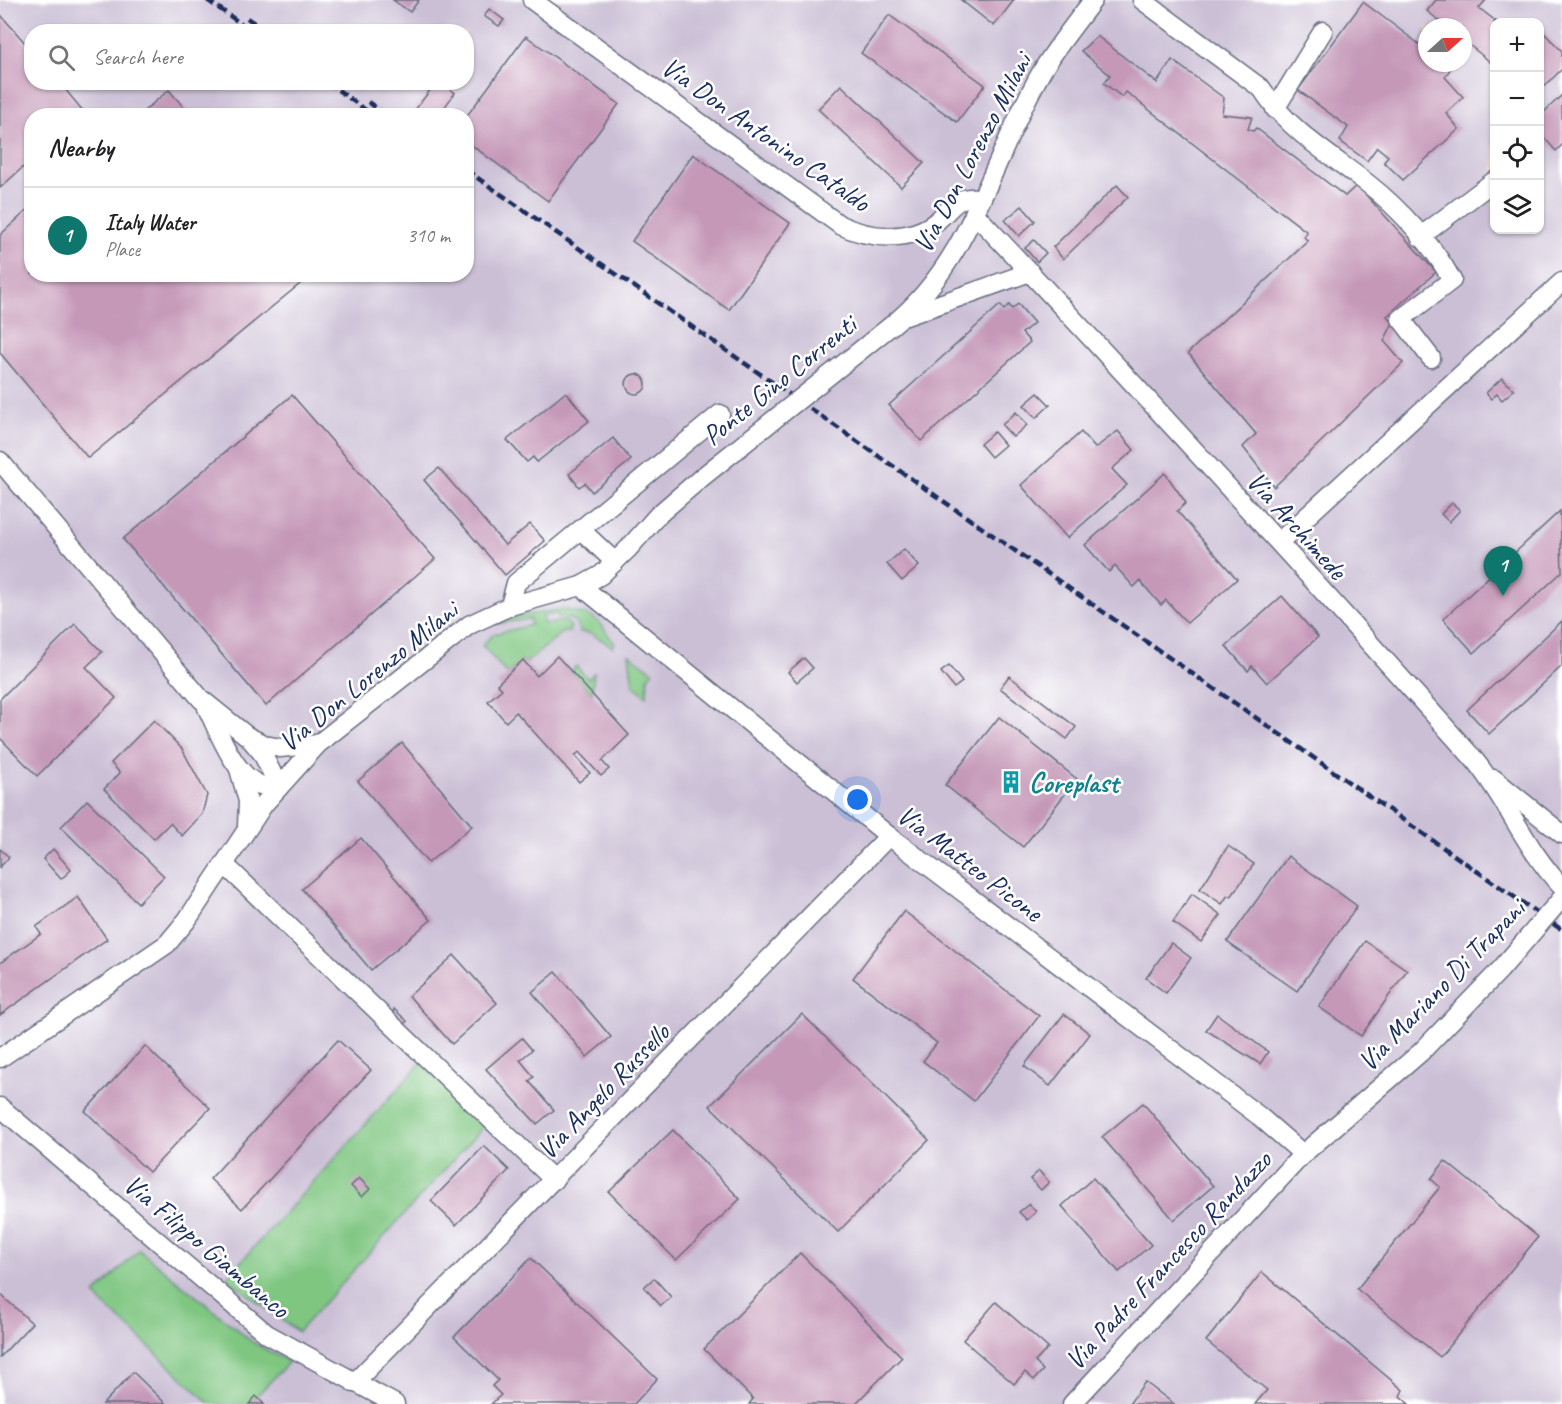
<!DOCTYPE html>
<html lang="en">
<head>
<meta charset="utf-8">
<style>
  body { margin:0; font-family:Caveat,sans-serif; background:#f6f6f6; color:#202124 }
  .controls { position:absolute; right:18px; top:18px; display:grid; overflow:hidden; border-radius:12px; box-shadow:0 2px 4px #0004 }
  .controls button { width:54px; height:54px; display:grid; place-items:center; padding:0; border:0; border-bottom:2px solid #e0e0e0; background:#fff; color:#202124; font:30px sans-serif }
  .compass { position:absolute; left:1418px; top:18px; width:54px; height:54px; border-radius:50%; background:#fff; box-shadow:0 2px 4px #0004; rotate:69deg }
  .you { position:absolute; left:858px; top:800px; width:21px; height:21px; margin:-15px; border:4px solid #fff; border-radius:50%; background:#1a73e8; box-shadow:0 0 0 9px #1a73e833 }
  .badge { display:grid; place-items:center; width:39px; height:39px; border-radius:50%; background:#0f766e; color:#fff; font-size:20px; font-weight:700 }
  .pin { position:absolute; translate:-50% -50px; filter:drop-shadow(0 2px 3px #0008) }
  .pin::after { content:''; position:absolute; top:32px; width:21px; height:18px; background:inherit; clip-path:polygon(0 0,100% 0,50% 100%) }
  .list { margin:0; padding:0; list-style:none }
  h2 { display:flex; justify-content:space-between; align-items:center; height:78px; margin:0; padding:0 24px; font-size:26px }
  h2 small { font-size:20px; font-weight:400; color:#757577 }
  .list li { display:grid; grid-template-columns:39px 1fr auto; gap:18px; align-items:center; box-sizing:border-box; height:96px; padding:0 24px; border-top:2px solid #e0e0e0 }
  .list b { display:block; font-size:22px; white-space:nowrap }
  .list p { margin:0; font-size:20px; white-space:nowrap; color:#757577 }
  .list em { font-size:20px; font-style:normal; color:#757577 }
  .icon { flex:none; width:33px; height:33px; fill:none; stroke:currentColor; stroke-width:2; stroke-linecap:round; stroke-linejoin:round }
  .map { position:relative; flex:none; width:1562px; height:1404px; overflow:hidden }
  .search { position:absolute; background:#fff; box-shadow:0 2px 4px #0004; left:24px; top:24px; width:450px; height:66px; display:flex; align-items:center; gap:15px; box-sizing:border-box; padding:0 21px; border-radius:24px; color:#757577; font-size:22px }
  .panel { position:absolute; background:#fff; box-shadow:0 2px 4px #0004; left:24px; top:108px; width:450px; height:174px; border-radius:24px }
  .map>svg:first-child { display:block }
  .industrial { fill:#cbbfd5; fill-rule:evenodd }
  .green { fill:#7fc681; stroke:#4d7a70; stroke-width:1.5 }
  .building { fill:#c598b8 }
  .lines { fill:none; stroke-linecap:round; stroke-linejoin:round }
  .minor-casing { stroke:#676c7f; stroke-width:21 }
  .minor { stroke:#fff; stroke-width:18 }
  .rail { stroke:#1b2f5e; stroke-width:4.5; stroke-dasharray:9 4.5; stroke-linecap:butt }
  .minor-bridge-casing { stroke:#676c7f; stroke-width:21; stroke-linecap:butt }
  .minor-bridge { stroke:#fff; stroke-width:18 }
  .labels { text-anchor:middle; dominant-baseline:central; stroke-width:5; stroke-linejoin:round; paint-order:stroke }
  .street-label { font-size:28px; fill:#1b2f5e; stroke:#fff }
  .culture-label { font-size:28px; font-weight:bold; fill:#0d838f; stroke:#fff; text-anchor:start }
</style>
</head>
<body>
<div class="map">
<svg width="1562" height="1404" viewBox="0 0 1562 1404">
  <rect width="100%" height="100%" fill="#fff"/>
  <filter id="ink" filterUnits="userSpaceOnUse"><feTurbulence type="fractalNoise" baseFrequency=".0167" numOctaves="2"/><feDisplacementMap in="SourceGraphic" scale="12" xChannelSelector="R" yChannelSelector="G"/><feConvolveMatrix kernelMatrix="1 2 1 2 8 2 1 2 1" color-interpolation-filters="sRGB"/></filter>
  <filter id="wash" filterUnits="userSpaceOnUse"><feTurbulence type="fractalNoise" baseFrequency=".008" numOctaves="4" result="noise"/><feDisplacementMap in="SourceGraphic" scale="24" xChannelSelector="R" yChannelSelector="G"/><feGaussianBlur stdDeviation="1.35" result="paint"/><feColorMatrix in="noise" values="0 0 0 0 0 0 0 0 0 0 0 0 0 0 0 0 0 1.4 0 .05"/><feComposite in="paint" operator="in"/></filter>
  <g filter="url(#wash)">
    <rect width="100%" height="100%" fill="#f3dcbd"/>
    <!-- industrial -->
    <path class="industrial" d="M0,0H1562V1404H0ZM1494,22H1540V230H1494ZM1427,27H1463V63H1427ZM32,32H466V82H32ZM32,116H466V274H32Z"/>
    <!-- green -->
    <g class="green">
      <path d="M562,609C576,613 594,613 603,627C607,634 609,637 615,643L613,647L592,634L580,632C575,619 572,618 558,618V614L542,616L544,624L565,621L571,626L569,632H563L526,663L523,660L507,674L482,645L494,634L531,625L530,619L494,624L508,618Z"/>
      <polygon points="629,654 653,671 648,678 647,696 633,685"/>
      <polygon points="576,666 588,679 594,673 592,694 571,671"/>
      <polygon points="421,1063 485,1125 298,1332 226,1278"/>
      <polygon points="139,1250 254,1343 289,1362 249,1404 210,1404 94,1295"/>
    </g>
    <g id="blocks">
      <!-- building -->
      <g class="building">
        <polygon points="393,0 419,0 410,12"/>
        <polygon points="961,0 1014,0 994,26"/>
        <polygon points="1436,0 1486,0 1479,8 1497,22 1494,22 1494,65 1463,40 1463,27 1447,27 1427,11"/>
        <polygon points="1363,2 1427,50 1427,63 1444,63 1451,68 1445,77 1463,97 1446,113 1459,129 1403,180 1384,162 1388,156 1377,147 1367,161 1340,141 1348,127 1298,90"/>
        <polygon points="489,9 504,20 499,26 484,16"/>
        <polygon points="0,14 32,51 32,82 59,82 84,112 80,116 32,116 32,159 0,188"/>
        <polygon points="889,15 985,85 957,122 861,53"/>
        <polygon points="1540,29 1562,51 1562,69 1545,86 1540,80"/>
        <polygon points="526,36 619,104 548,201 466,141 466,117"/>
        <polygon points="1097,36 1157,83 1172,60 1224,98 1222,114 1252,117 1248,129 1253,131 1256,128 1345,196 1357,185 1436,272 1387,316 1393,323 1384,341 1403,363 1274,487 1243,447 1256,434 1188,353 1308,241 1304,237 1307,232 1126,92 1122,97 1104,83 1110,75 1081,51"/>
        <polygon points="436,82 441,82 455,93 438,116 415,116 418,112 415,110"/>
        <polygon points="841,85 924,163 901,187 818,109"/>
        <polygon points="169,90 191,116 138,116"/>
        <polygon points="1562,95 1562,145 1556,151 1540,133 1540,116"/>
        <polygon points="693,154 790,223 729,310 632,241"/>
        <polygon points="1117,185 1128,197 1063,259 1053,247"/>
        <polygon points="32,206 32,274 312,274 88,458 0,353 0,235"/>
        <polygon points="1022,206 1035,221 1019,236 1005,220"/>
        <polygon points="1034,240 1046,253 1037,262 1025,248"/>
        <polygon points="1018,304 1034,323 1022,333 1030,342 921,441 889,405 1000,305 1004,310 1009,305 1012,309"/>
        <circle cx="636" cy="384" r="10"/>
        <polygon points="1502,378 1514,390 1502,400 1497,394 1491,399 1486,393"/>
        <polygon points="566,392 589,421 537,462 533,457 527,462 507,440"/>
        <polygon points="1038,393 1050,405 1036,418 1024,405"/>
        <polygon points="292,395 435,559 266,706 123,539"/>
        <polygon points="1016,412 1027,425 1013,437 1002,425"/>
        <polygon points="1118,431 1134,450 1112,469 1127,485 1067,538 1021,485 1081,432 1095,448"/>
        <polygon points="994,432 1005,445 991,457 980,444"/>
        <polygon points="613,438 631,460 592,492 585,483 579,487 569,474"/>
        <polygon points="439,468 505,545 530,524 545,541 505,575 424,480"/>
        <polygon points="1165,473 1186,503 1177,511 1237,579 1187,623 1166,600 1161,605 1140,581 1134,587 1115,566 1109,572 1085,545"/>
        <polygon points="1452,503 1460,510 1449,522 1441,514"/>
        <polygon points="1560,511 1562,572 1474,653 1443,619"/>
        <polygon points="904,549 919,566 902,581 887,564"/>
        <polygon points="1282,596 1318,637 1267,683 1252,666 1248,671 1226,646"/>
        <polygon points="1562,621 1562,666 1489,734 1467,710"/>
        <polygon points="75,624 102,652 86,667 116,698 37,776 0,738 0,699"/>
        <polygon points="557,656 629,735 602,761 609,769 601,776 579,752 575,756 590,773 579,782 516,712 506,722 488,701 502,689 497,684 523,660 537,676"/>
        <polygon points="804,658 813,668 797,682 788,672"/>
        <polygon points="949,666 962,682 954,688 941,672"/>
        <polygon points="1009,676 1076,727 1067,739 1000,688"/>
        <polygon points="999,717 1077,779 1023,847 945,785"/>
        <polygon points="154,720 182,749 207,795 202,814 182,836 170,823 154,839 104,789 120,773 111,763"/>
        <polygon points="402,743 472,826 428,863 358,781"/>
        <polygon points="87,800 164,876 138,903 61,827"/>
        <polygon points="361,838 431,920 371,970 302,889"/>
        <polygon points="1228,846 1254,864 1231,897 1228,895 1222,904 1200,889"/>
        <polygon points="0,849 9,857 0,867"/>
        <polygon points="53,849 71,870 61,879 43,859"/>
        <polygon points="1288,856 1357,906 1297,991 1227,942"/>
        <polygon points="1192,894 1221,915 1201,942 1173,922"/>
        <polygon points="78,897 107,939 0,1015 0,963 41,934 36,927"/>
        <polygon points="904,911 1039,1016 974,1101 923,1061 937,1043 853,978"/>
        <polygon points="1365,941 1407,970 1361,1036 1319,1007"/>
        <polygon points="1171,943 1191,958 1166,993 1146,978"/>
        <polygon points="454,955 497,1003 452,1044 409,996"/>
        <polygon points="556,972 611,1037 587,1057 532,992"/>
        <polygon points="394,1009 407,1021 402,1027 392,1017"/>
        <polygon points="802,1014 929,1140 838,1232 710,1106"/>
        <polygon points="1064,1014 1090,1034 1050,1086 1024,1066"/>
        <polygon points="1217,1014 1268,1052 1260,1064 1206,1030"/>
        <polygon points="522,1038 532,1050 520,1060 534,1077 529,1081 554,1110 537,1124 486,1069"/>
        <polygon points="338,1040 371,1070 242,1209 210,1179"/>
        <polygon points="145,1046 210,1108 149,1172 85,1111"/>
        <polygon points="1143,1103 1213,1186 1174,1220 1102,1137"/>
        <polygon points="673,1130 740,1199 676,1260 609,1192"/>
        <polygon points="484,1146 509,1170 456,1225 431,1201"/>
        <polygon points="1445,1161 1538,1237 1440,1357 1357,1289 1440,1187 1431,1179"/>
        <polygon points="1039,1171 1049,1182 1041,1190 1030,1179"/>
        <polygon points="359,1178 370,1189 362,1197 351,1186"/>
        <polygon points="1093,1178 1151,1245 1119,1272 1062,1206"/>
        <polygon points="1029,1204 1036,1212 1027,1220 1019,1212"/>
        <polygon points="800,1253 902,1357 855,1404 749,1404 753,1399 704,1349"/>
        <polygon points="531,1258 657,1379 634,1404 491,1404 501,1395 492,1386 498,1380 454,1337"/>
        <polygon points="1262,1272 1403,1390 1400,1396 1409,1404 1255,1404 1267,1390 1206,1341"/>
        <polygon points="654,1278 671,1297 661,1306 644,1287"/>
        <polygon points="0,1294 32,1323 0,1357"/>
        <polygon points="996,1302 1048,1348 1035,1362 1043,1370 1034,1380 1025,1372 1014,1384 963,1340"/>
        <polygon points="133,1372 166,1404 103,1404"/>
        <polygon points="1145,1382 1174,1404 1129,1404"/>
        <polygon points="256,1396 264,1404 249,1404"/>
      </g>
    </g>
  </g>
  <g filter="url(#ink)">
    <use href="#blocks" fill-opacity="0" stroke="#676c7f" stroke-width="1.5"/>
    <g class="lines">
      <!-- minor casing -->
      <g class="minor-casing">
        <g id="minor">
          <path d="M532,0L840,225C870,239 911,243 938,220C956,204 955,196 981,198"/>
          <path d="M1142,0L1262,89C1288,130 1329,154 1367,183C1399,208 1433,245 1452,280L1401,319L1431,358"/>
          <polyline points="1275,109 1323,31"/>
          <path d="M974,213C1143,392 1308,574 1472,757C1506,797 1525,849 1562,887"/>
          <polyline points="1420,237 1494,181"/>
          <polyline points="906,316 1030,272"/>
          <path d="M892,325C972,261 993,155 1042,71C1057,46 1076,23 1093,0"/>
          <polyline points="0,461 201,699 247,736 265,745 280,748 318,744"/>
          <polyline points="581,530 615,562"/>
          <polyline points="1279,542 1562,282"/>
          <polyline points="581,586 889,836 1259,1116 1303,1154"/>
          <polyline points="510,606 516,583 720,414"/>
          <path d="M207,708C219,732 234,775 260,785C266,787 273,787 279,787"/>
          <polyline points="251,740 262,753 279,787"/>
          <polyline points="239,769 248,801 247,827"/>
          <polyline points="1494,779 1562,834"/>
          <polyline points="225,865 554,1180"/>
          <polyline points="0,1058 167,944 187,920 264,804 318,744 469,625 510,606 581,586 601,575 628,549 658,515 701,478"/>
          <polyline points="0,1107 267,1334 395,1404"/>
          <polyline points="354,1383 889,836"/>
          <polyline points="1072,1404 1303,1154 1421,1052 1500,970"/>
        </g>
      </g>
      <!-- minor -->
      <use href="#minor" class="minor"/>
      <!-- rail -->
      <g class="rail">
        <polyline points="207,0 253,32"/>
        <polyline points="247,18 267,32"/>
        <polyline points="327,82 374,116"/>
        <polyline points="368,102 388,116"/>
        <polyline points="466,170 1562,930"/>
      </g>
      <!-- minor-bridge casing -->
      <g class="minor-bridge-casing">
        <g id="minor-bridge">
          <polyline points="701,478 892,325"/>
          <polyline points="1500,970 1562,898"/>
        </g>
      </g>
      <!-- minor-bridge -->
      <use href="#minor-bridge" class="minor-bridge"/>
    </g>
  </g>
  <!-- icons -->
  <defs>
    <g id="building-bare" transform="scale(1.8)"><path d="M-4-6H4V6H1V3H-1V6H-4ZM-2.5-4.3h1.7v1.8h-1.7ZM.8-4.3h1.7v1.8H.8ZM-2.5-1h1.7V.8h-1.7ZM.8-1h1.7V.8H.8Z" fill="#0f9aa8" stroke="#fff" stroke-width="2.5" paint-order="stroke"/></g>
  </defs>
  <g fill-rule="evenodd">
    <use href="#building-bare" x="1011" y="782"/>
  </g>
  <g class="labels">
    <!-- street labels -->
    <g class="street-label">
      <text transform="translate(766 134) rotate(35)">Via Don Antonino Cataldo</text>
      <text transform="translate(972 153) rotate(-62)">Via Don Lorenzo Milani</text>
      <text transform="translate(779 380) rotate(-39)">Ponte Gino Correnti</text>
      <text transform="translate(1297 525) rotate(48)">Via Archimede</text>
      <text transform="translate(368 676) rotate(-39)">Via Don Lorenzo Milani</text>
      <text transform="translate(970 863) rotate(37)">Via Matteo Picone</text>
      <text transform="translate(1441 985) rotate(-46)">Via Mariano Di Trapani</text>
      <text transform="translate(603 1091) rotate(-46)">Via Angelo Russello</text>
      <text transform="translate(207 1246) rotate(40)">Via Filippo Giambanco</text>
      <text transform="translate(1168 1260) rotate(-47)">Via Padre Francesco Randazzo</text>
    </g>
    <!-- culture labels -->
    <g class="culture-label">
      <text x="1029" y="782">Coreplast</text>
    </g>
  </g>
</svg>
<div class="controls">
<button>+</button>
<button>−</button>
<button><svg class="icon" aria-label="locate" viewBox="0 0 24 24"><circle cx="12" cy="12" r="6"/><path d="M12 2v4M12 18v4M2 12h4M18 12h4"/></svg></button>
<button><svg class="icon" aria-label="layers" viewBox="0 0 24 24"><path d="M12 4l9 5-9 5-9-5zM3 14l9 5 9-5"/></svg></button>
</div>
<svg class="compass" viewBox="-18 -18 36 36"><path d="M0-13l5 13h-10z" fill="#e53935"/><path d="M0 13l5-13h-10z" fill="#757577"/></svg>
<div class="you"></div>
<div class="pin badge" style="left:1503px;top:596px">1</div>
<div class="search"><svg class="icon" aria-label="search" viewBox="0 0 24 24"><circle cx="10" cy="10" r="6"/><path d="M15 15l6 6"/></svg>Search here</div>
<section class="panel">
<h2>Nearby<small></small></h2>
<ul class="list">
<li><span class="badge">1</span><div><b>Italy Water</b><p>Place</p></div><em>310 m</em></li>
</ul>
</section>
</div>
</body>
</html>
